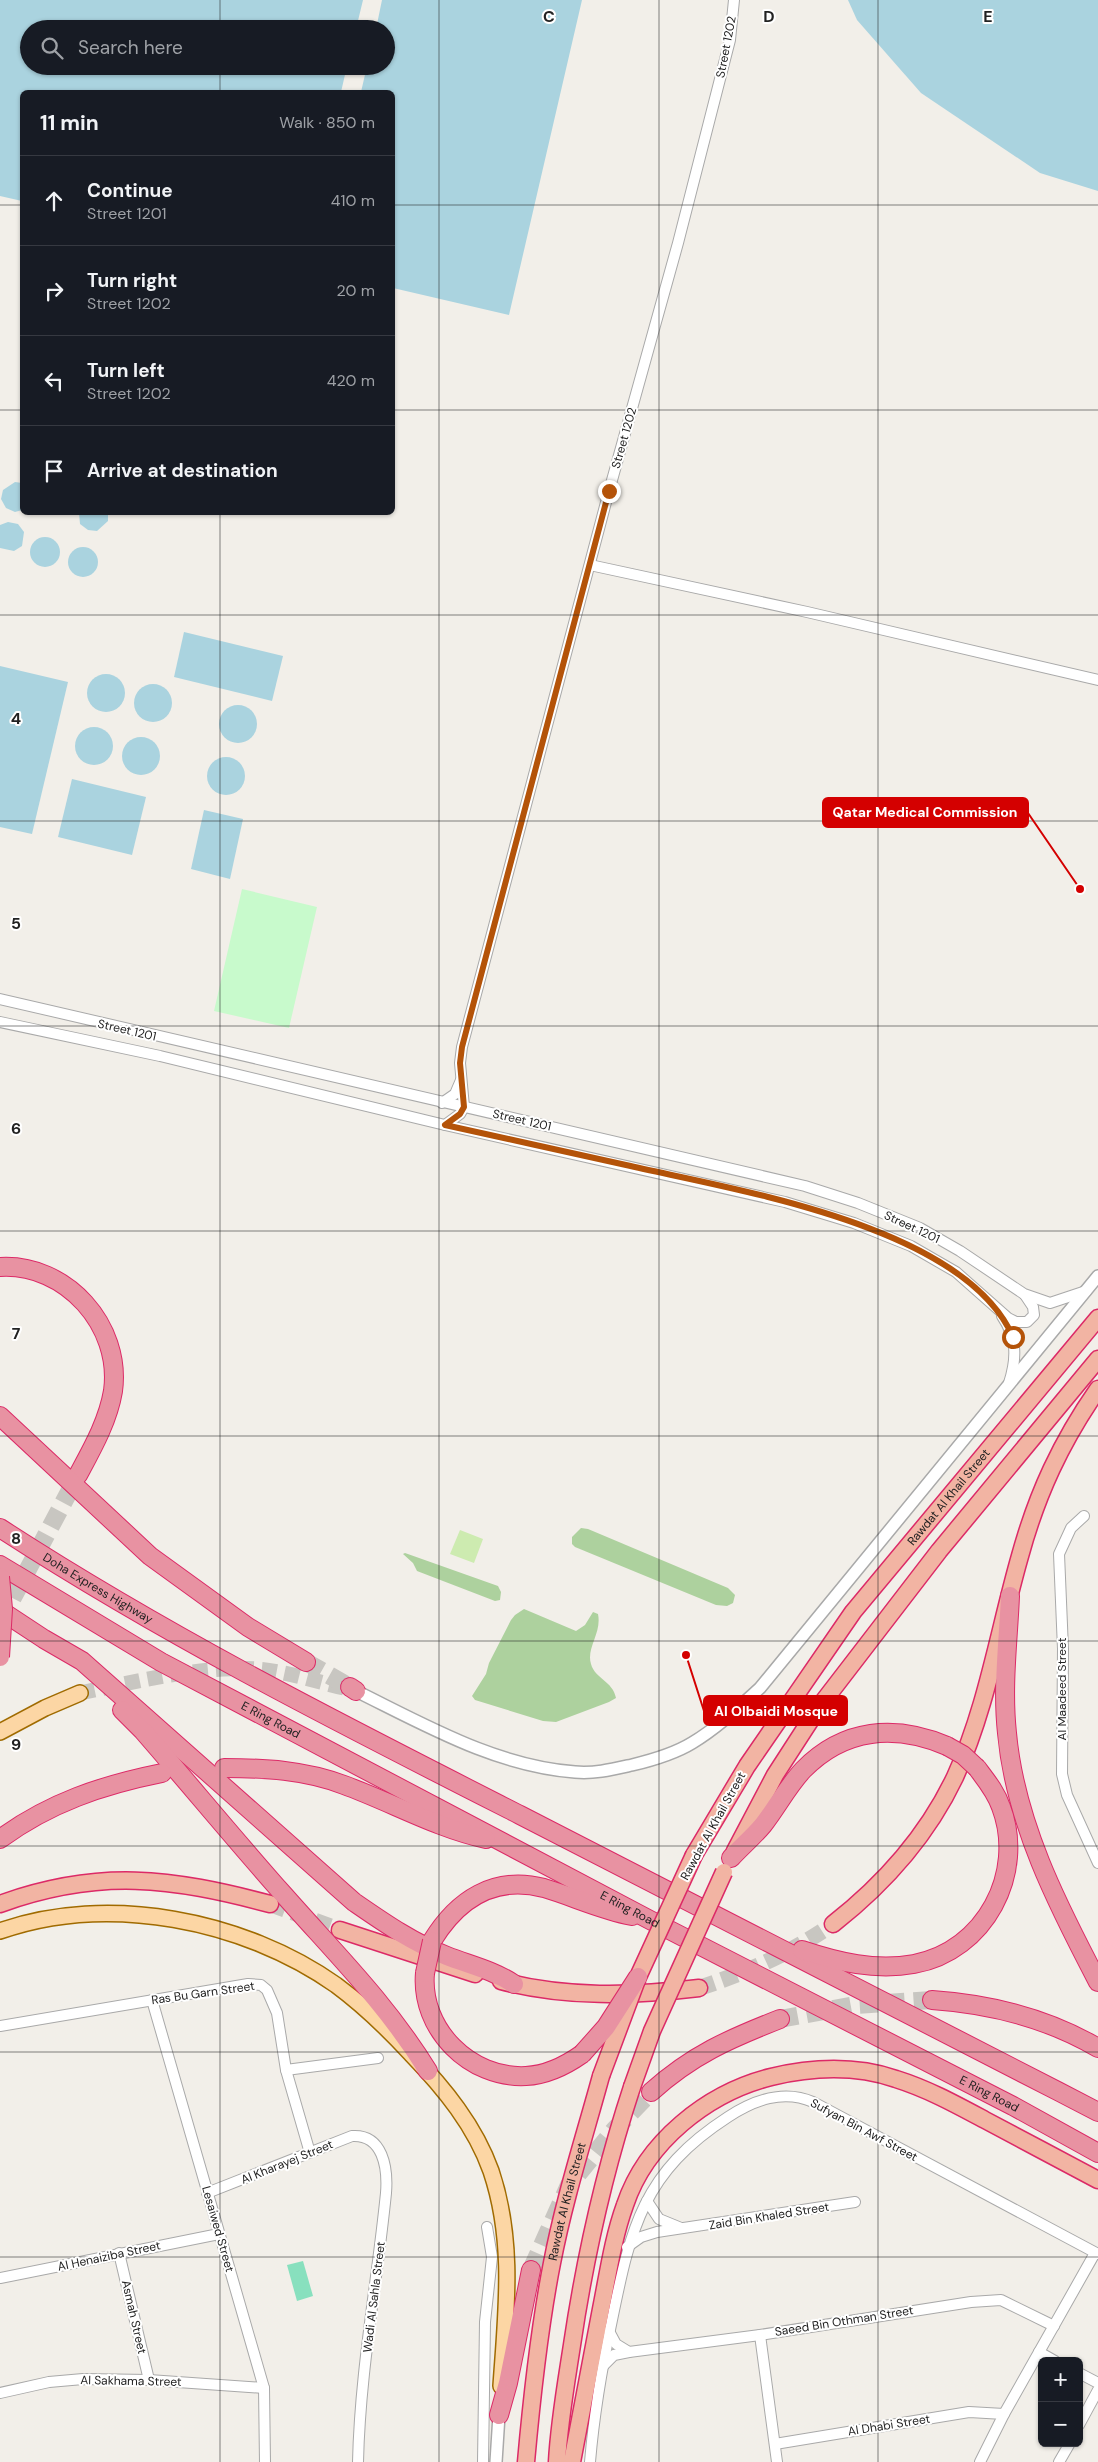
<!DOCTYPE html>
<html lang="en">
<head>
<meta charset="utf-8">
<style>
  body { margin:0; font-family:"DM Sans",sans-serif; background:#20242c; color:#f1f3f6 }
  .controls { position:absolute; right:15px; bottom:15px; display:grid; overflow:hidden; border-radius:8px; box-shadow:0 1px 4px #0004 }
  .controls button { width:45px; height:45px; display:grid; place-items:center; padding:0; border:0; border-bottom:1px solid #363941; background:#171b24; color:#f1f3f6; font:25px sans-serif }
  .stop { position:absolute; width:15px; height:15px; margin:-11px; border:4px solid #b45309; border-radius:50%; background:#fff }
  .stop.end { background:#b45309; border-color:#fff; box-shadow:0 1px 5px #0008 }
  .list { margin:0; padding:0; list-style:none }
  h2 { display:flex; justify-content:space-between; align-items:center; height:65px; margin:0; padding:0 20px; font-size:21px }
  h2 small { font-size:16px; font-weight:400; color:#9ea1a6 }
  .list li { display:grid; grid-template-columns:32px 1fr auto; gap:15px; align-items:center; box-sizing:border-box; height:90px; padding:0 20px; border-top:1px solid #363941 }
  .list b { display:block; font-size:19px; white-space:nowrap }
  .list p { margin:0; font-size:16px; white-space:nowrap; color:#9ea1a6 }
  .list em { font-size:16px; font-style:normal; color:#9ea1a6 }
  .icon { flex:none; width:28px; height:28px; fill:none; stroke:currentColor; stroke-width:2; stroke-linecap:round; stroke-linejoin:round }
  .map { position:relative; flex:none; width:1098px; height:2462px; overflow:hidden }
  .search { position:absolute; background:#171b24; box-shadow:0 1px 4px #0004; left:20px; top:20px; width:375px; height:55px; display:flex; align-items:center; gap:12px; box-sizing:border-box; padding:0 18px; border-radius:28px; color:#9ea1a6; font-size:19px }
  .panel { position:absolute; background:#171b24; box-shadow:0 1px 4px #0004; left:20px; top:90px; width:375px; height:425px; border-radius:8px }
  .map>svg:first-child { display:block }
  .grass { fill:#cdebb0 }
  .forest { fill:#add19e }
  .park { fill:#c8facc }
  .pitch { fill:#88e0be }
  .water { fill:#aad3df }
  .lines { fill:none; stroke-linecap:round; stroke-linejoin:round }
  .primary-tunnel { stroke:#c8c6c1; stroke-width:15; stroke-dasharray:15 8; stroke-linecap:butt }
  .trunk-tunnel { stroke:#c8c6c1; stroke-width:16; stroke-dasharray:16 8; stroke-linecap:butt }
  .motorway-tunnel { stroke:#c8c6c1; stroke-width:18; stroke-dasharray:18 9; stroke-linecap:butt }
  .minor-casing { stroke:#a9a9a9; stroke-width:12 }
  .tertiary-casing { stroke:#a9a9a9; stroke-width:14 }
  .primary-casing { stroke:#a06b00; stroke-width:18 }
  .trunk-casing { stroke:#dc2a67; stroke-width:19 }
  .motorway-casing { stroke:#dc2a67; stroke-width:20 }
  .minor { stroke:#fff; stroke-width:10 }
  .tertiary { stroke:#fff; stroke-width:11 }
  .primary { stroke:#fcd6a4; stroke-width:15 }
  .trunk { stroke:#f2b4a3; stroke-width:16 }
  .motorway { stroke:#e892a2; stroke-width:18 }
  .trunk-bridge-casing { stroke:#dc2a67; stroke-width:19; stroke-linecap:butt }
  .motorway-bridge-casing { stroke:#dc2a67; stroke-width:20; stroke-linecap:butt }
  .trunk-bridge { stroke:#f2b4a3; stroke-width:16 }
  .motorway-bridge { stroke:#e892a2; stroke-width:18 }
  .route { stroke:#b45309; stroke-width:6 }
  .grid { fill:none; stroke:#222; stroke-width:1; stroke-opacity:0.55 }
  .labels { text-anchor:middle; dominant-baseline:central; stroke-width:4; stroke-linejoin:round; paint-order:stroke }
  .street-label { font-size:12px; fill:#222; stroke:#fff }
  .grid-label { font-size:16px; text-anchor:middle; font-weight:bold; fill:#222; stroke:#fff; stroke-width:4; stroke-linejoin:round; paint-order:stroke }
  .leader { fill:none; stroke:#d40000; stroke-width:2 }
  .callout-dot { fill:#d40000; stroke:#fff; stroke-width:2 }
  .callout { fill:#d40000; stroke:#d40000; stroke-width:2 }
  .callout-label { font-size:14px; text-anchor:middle; font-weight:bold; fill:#fff }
</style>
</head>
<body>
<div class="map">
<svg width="1098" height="2462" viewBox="0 0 1098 2462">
  <rect width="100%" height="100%" fill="#f2efe9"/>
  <!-- grass -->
  <polygon class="grass" points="460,1530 483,1539 474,1563 450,1554"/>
  <!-- forest -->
  <g class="forest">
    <polygon points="581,1528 588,1529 728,1588 735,1595 733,1603 727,1606 716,1605 575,1547 572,1544 572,1537"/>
    <polygon points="405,1553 498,1586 501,1592 500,1600 495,1601 417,1571 413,1563 403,1554"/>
    <path d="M524,1609L576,1631L585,1625L593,1612L598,1614C602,1633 586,1648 591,1664C595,1679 613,1681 616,1698L609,1702L556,1722L543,1721L475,1700L472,1696L486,1674L489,1663L511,1620L515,1615Z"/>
  </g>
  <!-- park -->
  <polygon class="park" points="242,889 317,907 289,1028 214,1011"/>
  <!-- pitch -->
  <polygon class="pitch" points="303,2261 313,2296 297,2301 287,2265"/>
  <!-- water -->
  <g class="water">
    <polygon points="0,0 363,0 356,29 29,29 29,66 347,66 341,92 22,92 22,201 0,196"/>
    <polygon points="382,0 582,0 509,315 393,288 392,92 361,92 367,66 386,66 386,29 376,29"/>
    <polygon points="848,0 1098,0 1098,191 1040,173 921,93 857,20"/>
    <polygon points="15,482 22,483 22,510 15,512 6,508 1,499 3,490"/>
    <polygon points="79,513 108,513 108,521 97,531 88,530 80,524"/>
    <polygon points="8,522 18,524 24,532 22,546 14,551 0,548 0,525"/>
    <circle cx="45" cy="552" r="15"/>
    <circle cx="83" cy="562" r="15"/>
    <polygon points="184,632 283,656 272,701 174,677"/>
    <polygon points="0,666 68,682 32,834 0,827"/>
    <circle cx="106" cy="693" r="19"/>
    <circle cx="153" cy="703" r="19"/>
    <circle cx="238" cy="724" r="19"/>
    <circle cx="94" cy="746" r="19"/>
    <circle cx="141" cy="756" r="19"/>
    <circle cx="226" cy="776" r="19"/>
    <polygon points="72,779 146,797 132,855 58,837"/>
    <polygon points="204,810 243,819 230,879 191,869"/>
  </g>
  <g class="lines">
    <!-- primary-tunnel -->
    <path class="primary-tunnel" d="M80,1693C139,1681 198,1666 258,1669C285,1671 321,1683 348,1689"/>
    <!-- trunk-tunnel -->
    <g class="trunk-tunnel">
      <polyline points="270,1904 340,1930"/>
      <path d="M699,1988C748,1972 791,1953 833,1924"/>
    </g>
    <!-- motorway-tunnel -->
    <g class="motorway-tunnel">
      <polyline points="0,1622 78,1475"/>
      <polyline points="306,1662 350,1687"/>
      <polyline points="780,2019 856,2005 932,2000"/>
      <polyline points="531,2270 569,2185 615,2129 651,2092"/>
    </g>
    <!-- minor casing -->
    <g class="minor-casing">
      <g id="minor">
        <polyline points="590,565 807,612 1098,680"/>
        <polyline points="0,999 805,1186 858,1203 920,1228 960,1251 1024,1294 1050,1303 1086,1291"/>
        <polyline points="0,1022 160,1056 445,1125 785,1202 854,1223 911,1246 956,1272 1008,1318 1016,1322 1027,1322 1034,1315 1033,1307 1025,1295"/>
        <polyline points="442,1103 455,1094 461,1080"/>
        <polyline points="445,1125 460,1114 464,1107 460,1063 462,1047 609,491 678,243 730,40 734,0"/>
        <path d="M1002,1316C1017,1338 1017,1358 1009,1383"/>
        <polyline points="1084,1516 1071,1528 1059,1554 1063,1649 1062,1774 1067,1795 1098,1863"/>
        <polyline points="152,2000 264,2388 265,2462"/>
        <polyline points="0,2026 248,1984 261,1985 267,1990 277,2013 286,2070 310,2153"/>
        <polyline points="286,2070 378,2058"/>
        <path d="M207,2193L352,2136C383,2134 388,2168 386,2193C377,2283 360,2372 358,2462"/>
        <polyline points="647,2201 659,2219 681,2228"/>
        <polyline points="627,2247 641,2237 657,2232 855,2202"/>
        <polyline points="119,2253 149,2380"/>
        <polyline points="0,2278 219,2234"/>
        <polyline points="609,2331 616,2344 629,2352"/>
        <polyline points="760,2335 777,2462"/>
        <polyline points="1039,2352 1055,2361"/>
        <polyline points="603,2366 614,2355 629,2352 760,2335 971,2302 1001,2300 1054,2326"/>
        <polyline points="1079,2373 1098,2383"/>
        <polyline points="0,2393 49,2382 83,2379 149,2380 264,2388"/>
        <polyline points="1079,2425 1098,2390"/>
        <polyline points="775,2444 969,2412 1004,2414"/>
        <polyline points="483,2462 485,2322 492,2257 487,2227"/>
        <path d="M590,2462C594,2414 602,2367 612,2320C631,2227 643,2172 728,2117C754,2100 783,2089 813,2102L1098,2254"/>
        <polyline points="980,2462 1004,2414 1095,2253"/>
        <polyline points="1059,2462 1070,2443"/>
      </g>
    </g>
    <!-- tertiary casing -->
    <g class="tertiary-casing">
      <g id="tertiary">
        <path d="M356,1691C427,1726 496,1766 575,1772C594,1774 614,1769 632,1765C653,1760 674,1754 692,1743C717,1728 738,1708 760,1688L1098,1276"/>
        <polyline points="496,2462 499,2415"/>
      </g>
    </g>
    <!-- primary casing -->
    <g class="primary-casing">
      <g id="primary">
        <polyline points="0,1732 45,1708 80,1693"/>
        <path d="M0,1931C108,1893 244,1920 336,1985C363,2005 388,2029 411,2054C444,2088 475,2126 491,2171C515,2242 506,2313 501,2386"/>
      </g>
    </g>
    <!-- trunk casing -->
    <g class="trunk-casing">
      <g id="trunk">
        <polyline points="735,1851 775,1775 819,1707 939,1551 1098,1359"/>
        <path id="s1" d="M694,1855L747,1766L853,1612L1098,1318"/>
        <path d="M0,1904C100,1868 171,1878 270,1904"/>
        <path d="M833,1924C884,1884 927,1836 955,1777C987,1707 999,1629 1020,1556C1037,1494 1061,1442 1098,1389"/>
        <polyline points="340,1930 475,1974"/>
        <path d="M501,1981C567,1998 632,1996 699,1988"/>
        <path id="s2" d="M526,2462C532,2395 539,2329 552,2263C564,2200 584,2138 601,2076"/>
        <path d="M557,2462C559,2423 566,2384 572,2345C585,2257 604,2172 632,2087"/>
        <path d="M572,2462C582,2411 591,2360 601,2309C608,2274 613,2238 625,2205C646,2142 707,2093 771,2077C813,2067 855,2065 896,2079C928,2089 957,2105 985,2120C1023,2140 1060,2160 1098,2180"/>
      </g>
    </g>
    <!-- motorway casing -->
    <g class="motorway-casing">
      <g id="motorway">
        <path d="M0,1267C66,1263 122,1326 113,1391C108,1421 92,1449 78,1475"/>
        <polyline points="0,1416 150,1556 248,1627 306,1662"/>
        <path id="s3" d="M0,1528C166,1636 343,1725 520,1815C713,1914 906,2012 1098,2112"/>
        <path id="s4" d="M0,1565L161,1662L650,1920L1013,2106L1098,2153"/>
        <path d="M1010,1596C1008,1642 1002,1687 1007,1733C1015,1822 1057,1904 1098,1982"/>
        <path d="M0,1610L44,1639L82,1661L354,1902C383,1922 413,1943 447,1956C470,1965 493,1970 514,1984"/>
        <polyline points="350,1687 356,1691"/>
        <path d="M122,1710L143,1731C190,1785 236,1841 284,1895C336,1954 386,2003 428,2071"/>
        <path d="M224,1768C264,1768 305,1770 344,1785C391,1802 436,1828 486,1839"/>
        <path d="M0,1839C49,1803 102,1785 162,1773"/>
        <path d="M731,1858C741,1847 753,1837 763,1825C777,1807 788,1786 803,1770C844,1728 895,1724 947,1746"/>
        <path d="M432,1941C457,1900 494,1875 544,1888C574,1897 601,1910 632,1916"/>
        <path d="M802,1950C838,1962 875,1971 914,1964C985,1951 1026,1873 1001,1807C996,1792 986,1780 977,1768"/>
        <path d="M425,1973C420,2029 470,2079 526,2076C547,2075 565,2066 582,2054"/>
        <path d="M932,2000C990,2004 1047,2018 1098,2048"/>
        <path d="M651,2092C692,2055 729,2039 780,2019"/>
        <polyline points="499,2415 508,2383 531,2270"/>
      </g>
    </g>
    <!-- minor -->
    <use href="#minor" class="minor"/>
    <!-- tertiary -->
    <use href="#tertiary" class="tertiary"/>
    <!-- primary -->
    <use href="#primary" class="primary"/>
    <!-- trunk -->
    <use href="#trunk" class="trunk"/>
    <!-- motorway -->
    <use href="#motorway" class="motorway"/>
    <!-- trunk-bridge casing -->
    <g class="trunk-bridge-casing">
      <g id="trunk-bridge">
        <polyline points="601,2076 638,1977 694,1855"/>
        <polyline points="632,2087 652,2031 724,1872"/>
      </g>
    </g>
    <!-- motorway-bridge casing -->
    <g class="motorway-bridge-casing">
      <g id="motorway-bridge">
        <polyline points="0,1577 3,1609 0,1657"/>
        <polyline points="947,1746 963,1755 977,1768"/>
        <polyline points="425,1973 432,1941"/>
        <polyline points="582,2054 606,2027 638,1977"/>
      </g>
    </g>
    <!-- trunk-bridge -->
    <use href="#trunk-bridge" class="trunk-bridge"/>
    <!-- motorway-bridge -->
    <use href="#motorway-bridge" class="motorway-bridge"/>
  </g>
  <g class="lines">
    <!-- route -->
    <path class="route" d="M609,491L462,1047L460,1063L464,1107L460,1114L445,1125C505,1138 566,1152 626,1165C734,1190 964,1225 1013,1337"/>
  </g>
  <!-- grid -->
  <path class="grid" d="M220,0V29M439,0V2462M659,0V2462M878,0V2462M220,66V92M0,205H22M392,205H1098M0,410H22M392,410H1098M220,512V2462M0,615H1098M0,821H1098M0,1026H1098M0,1231H1098M0,1436H1098M0,1641H1098M0,1846H1098M0,2052H1098M0,2257H1098"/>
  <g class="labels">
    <!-- street labels -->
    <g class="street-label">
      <text transform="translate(726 47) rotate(-79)">Street 1202</text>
      <text transform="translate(624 438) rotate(-74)">Street 1202</text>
      <text transform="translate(127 1030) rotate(13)">Street 1201</text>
      <text transform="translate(522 1120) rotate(13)">Street 1201</text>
      <text transform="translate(912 1227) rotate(25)">Street 1201</text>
      <text stroke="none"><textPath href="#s1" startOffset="440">Rawdat Al Khail Street</textPath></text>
      <text stroke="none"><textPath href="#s3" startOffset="115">Doha Express Highway</textPath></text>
      <text transform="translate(1062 1689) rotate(-90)">Al Maadeed Street</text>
      <text stroke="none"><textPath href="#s4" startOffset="312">E Ring Road</textPath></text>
      <text transform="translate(713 1826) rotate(-61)">Rawdat Al Khail Street</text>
      <text stroke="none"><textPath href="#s4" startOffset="718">E Ring Road</textPath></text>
      <text transform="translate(203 1993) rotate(-8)">Ras Bu Garn Street</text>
      <text stroke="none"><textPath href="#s4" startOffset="1122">E Ring Road</textPath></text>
      <text transform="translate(864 2130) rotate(28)">Sufyan Bin Awf Street</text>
      <text transform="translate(287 2162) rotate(-22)">Al Kharayej Street</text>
      <text stroke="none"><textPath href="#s2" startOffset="264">Rawdat Al Khail Street</textPath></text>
      <text transform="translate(769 2216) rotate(-9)">Zaid Bin Khaled Street</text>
      <text transform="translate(218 2229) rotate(74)">Lesaiwed Street</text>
      <text transform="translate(109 2256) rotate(-12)">Al Henaiziba Street</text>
      <text transform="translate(374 2297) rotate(-83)">Wadi Al Sahla Street</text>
      <text transform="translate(134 2317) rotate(77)">Asmah Street</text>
      <text transform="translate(844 2321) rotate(-9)">Saeed Bin Othman Street</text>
      <text transform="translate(131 2381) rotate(1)">Al Sakhama Street</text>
      <text transform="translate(889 2425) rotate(-9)">Al Dhabi Street</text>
    </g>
  </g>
  <g class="grid-label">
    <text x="549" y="22">C</text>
    <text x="769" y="22">D</text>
    <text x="988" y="22">E</text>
    <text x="16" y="724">4</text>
    <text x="16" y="929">5</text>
    <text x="16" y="1134">6</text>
    <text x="16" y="1339">7</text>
    <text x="16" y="1544">8</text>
    <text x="16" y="1750">9</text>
  </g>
  <!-- callouts -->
  <path class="leader" d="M1080 889L1028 813M686 1655L704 1711"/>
  <g class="callout-dot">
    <circle cx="1080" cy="889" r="5"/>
    <circle cx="686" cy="1655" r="5"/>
  </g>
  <g class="callout">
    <rect x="823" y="798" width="205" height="29" rx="5"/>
    <rect x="704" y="1696" width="143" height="29" rx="5"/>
  </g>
  <g class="callout-label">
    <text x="925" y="817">Qatar Medical Commission</text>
    <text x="776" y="1716">Al Olbaidi Mosque</text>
  </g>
</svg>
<div class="controls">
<button>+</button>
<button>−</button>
</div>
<div class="stop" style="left:1013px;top:1337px"></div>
<div class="stop end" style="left:609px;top:491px"></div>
<div class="search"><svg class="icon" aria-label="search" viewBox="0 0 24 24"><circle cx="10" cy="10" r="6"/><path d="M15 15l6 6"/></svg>Search here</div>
<section class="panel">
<h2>11 min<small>Walk · 850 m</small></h2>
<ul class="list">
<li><svg class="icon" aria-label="ahead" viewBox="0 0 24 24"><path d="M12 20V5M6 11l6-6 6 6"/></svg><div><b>Continue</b><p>Street 1201</p></div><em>410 m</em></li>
<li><svg class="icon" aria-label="right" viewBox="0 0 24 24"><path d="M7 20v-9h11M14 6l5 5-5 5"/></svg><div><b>Turn right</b><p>Street 1202</p></div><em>20 m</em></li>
<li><svg class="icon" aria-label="left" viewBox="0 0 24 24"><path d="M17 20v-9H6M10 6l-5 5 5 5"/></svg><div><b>Turn left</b><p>Street 1202</p></div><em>420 m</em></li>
<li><svg class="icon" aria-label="arrive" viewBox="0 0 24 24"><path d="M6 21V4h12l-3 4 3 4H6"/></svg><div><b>Arrive at destination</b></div></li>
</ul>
</section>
</div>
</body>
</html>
